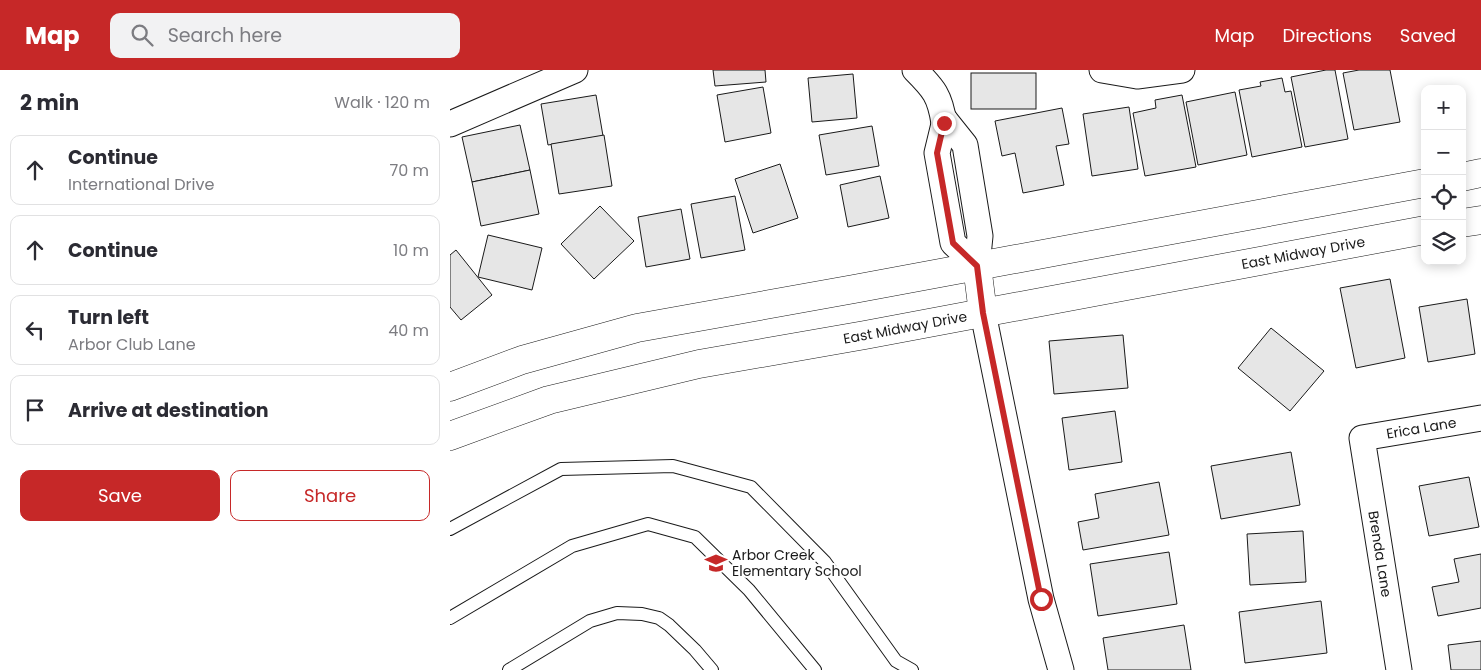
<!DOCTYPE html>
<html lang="en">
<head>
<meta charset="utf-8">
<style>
  body { margin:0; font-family:Poppins,sans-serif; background:#f2f2f3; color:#2b2b33 }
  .controls { position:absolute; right:15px; top:15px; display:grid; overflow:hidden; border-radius:10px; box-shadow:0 2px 12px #0003 }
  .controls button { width:45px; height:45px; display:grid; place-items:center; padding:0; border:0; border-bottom:1px solid #e1e1e2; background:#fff; color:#2b2b33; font:25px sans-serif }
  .stop { position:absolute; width:15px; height:15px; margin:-11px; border:4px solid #c62828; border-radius:50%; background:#fff }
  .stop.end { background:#c62828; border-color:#fff; box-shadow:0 1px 5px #0008 }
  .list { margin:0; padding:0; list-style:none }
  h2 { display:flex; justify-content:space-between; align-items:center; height:65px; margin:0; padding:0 20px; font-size:21px }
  h2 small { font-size:16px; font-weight:400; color:#7c7c81 }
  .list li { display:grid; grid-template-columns:32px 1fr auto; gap:15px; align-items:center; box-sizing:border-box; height:70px; margin:0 10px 10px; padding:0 10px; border:1px solid #e1e1e2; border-radius:10px }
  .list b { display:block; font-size:19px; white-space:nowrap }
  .list p { margin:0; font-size:16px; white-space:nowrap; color:#7c7c81 }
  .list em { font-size:16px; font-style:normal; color:#7c7c81 }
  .actions { display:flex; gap:10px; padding:15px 20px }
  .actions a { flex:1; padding:11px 0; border:1px solid #c62828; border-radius:10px; text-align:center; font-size:18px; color:#c62828 }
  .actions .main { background:#c62828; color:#fff }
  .icon { flex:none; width:28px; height:28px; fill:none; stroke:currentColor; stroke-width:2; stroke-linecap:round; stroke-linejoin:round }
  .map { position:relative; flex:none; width:1031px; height:600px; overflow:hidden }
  header { display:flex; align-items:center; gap:30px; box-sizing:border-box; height:70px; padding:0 25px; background:#c62828; color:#fff }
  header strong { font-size:24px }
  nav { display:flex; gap:28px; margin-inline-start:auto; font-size:18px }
  .search { width:350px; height:45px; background:#f2f2f3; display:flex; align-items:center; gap:12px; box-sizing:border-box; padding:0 18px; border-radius:10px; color:#7c7c81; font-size:19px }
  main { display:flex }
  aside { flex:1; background:#fff }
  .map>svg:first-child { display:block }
  .building { fill:#e6e6e6; stroke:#1a1a1a }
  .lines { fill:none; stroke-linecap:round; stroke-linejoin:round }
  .lane-casing { stroke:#1a1a1a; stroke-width:14 }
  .street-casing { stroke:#1a1a1a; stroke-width:27 }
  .secondary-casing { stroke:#1a1a1a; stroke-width:29 }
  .lane { stroke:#fff; stroke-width:12 }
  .street { stroke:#fff; stroke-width:25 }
  .secondary { stroke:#fff; stroke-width:28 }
  .route { stroke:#c62828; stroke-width:6 }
  .labels { text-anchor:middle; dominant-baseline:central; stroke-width:4; stroke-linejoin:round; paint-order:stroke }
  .street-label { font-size:14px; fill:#1a1a1a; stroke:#fff }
  .poi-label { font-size:14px; fill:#1a1a1a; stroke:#fff; text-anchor:start }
</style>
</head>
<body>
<header>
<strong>Map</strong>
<div class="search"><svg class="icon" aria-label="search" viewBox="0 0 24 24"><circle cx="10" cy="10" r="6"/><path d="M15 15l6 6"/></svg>Search here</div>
<nav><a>Map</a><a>Directions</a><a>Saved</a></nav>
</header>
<main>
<aside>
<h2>2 min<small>Walk · 120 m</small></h2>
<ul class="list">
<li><svg class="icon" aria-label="ahead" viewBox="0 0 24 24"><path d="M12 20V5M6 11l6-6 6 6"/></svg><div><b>Continue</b><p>International Drive</p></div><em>70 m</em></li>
<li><svg class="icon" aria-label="ahead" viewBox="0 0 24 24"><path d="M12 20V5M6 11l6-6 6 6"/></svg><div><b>Continue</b></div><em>10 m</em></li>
<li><svg class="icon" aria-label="left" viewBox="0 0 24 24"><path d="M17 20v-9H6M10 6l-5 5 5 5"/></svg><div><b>Turn left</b><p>Arbor Club Lane</p></div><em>40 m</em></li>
<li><svg class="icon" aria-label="arrive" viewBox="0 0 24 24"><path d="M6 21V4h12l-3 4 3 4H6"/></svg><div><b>Arrive at destination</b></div></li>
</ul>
<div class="actions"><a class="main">Save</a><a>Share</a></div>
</aside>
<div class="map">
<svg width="1031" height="600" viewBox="0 0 1031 600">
  <rect width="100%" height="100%" fill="#fff"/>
  <!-- building -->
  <g class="building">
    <polygon points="263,0 315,0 316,12 265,16"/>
    <polygon points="876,0 885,0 898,69 855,77 841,7"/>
    <polygon points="909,0 940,0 950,52 904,60 893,3"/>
    <rect x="521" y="3" width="65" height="36"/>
    <polygon points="403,4 407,48 362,52 358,8"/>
    <polygon points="832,8 835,22 841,21 852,77 802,87 789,20 811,16 810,12"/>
    <polygon points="313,17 321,63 275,72 267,25"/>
    <polygon points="785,22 797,85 748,95 736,32"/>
    <polygon points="146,25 153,66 98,75 91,34"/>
    <polygon points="732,25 746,97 695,106 683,43 706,38 705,30"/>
    <polygon points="679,37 688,99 642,106 633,44"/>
    <polygon points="612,38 619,74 606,76 614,115 573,123 565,83 552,86 545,51"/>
    <polygon points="70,55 80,100 22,112 12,67"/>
    <polygon points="422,56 429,96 376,105 369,65"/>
    <polygon points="154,65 162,116 109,124 101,74"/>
    <polygon points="330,94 348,148 303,163 285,109"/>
    <polygon points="80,100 89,144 31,156 22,112"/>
    <polygon points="430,106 439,148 398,157 390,115"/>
    <polygon points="285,126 295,180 251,188 241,134"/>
    <polygon points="150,136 184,171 144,209 111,174"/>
    <polygon points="231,139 240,189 196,197 188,147"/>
    <polygon points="38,165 92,178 82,220 28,207"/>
    <polygon points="6,180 42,225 11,250 0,237 0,185"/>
    <polygon points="940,209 955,288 906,298 890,218"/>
    <polygon points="1017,229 1025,284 978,292 969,237"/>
    <polygon points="821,258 874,301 840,341 788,298"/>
    <polygon points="673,265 678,318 604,324 599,271"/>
    <polygon points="665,341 672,392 619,400 612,348"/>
    <polygon points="841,382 850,435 771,449 761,396"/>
    <polygon points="1019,407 1029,457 979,466 969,416"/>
    <polygon points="709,412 719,465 633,480 628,452 649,448 645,424"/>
    <polygon points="853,461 856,512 800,515 797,464"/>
    <polygon points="719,482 727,534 648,546 640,494"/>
    <polygon points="1031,484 1031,538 988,546 982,517 1009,512 1004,489"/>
    <polygon points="871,531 877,583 795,593 789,542"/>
    <polygon points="734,555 741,600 658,600 653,568"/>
    <polygon points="1031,571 1031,600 1001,600 998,575"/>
  </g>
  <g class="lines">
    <!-- lane casing -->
    <g class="lane-casing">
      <g id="lane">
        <polyline points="0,459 111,399 223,396 301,417 375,492 446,591 462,600"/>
        <polyline points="0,548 122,476 198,454 245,467 299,520 365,600"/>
        <polyline points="59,600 140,551 167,543 192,544 209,548 219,555 245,580 262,600"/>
      </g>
    </g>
    <!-- street casing -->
    <g class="street-casing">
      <g id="street">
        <path d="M465,0C484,19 490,26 494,53"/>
        <polyline points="652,0 687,6 732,0"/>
        <polyline points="495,50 487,83 503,173 527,196"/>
        <polyline points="495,50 515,75 530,166 527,196"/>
        <polyline points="0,54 125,0"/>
        <polyline points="533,243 591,529 611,600"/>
        <path id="s1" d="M949,600L912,368L1031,348"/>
      </g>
    </g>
    <!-- secondary casing -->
    <g class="secondary-casing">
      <g id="secondary">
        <polyline points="1012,107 1031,103"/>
        <polyline points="1012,153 1031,150"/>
        <polyline points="527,196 533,243"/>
        <polyline points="0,317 72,290 187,258 404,219 975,113"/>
        <path id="s2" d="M0,366L99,330L249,294L415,265L975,160"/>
      </g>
    </g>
    <!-- lane -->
    <use href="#lane" class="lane"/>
    <!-- street -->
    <use href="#street" class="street"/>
    <!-- secondary -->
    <use href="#secondary" class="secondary"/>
  </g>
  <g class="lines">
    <!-- route -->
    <polyline class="route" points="494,53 487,83 503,173 527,196 533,243 591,529"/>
  </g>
  <!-- icons -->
  <defs>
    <g id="school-bare" transform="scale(1.725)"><path d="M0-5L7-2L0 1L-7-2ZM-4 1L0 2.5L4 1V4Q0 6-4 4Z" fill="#c62828" stroke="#fff" stroke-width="2.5" paint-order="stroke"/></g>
  </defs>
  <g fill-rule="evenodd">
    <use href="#school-bare" x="266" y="493"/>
  </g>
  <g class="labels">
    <!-- street labels -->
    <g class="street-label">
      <text stroke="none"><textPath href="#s2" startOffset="874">East Midway Drive</textPath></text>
      <text stroke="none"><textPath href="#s2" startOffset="469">East Midway Drive</textPath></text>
      <text stroke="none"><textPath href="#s1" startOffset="295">Erica Lane</textPath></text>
      <text transform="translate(930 484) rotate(81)">Brenda Lane</text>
    </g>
    <!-- poi labels -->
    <g class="poi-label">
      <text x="282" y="485">Arbor Creek<tspan x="282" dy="16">Elementary School</tspan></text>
    </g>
  </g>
</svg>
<div class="controls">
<button>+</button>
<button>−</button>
<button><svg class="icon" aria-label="locate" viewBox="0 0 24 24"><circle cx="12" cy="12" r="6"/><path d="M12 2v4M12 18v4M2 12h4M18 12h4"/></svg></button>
<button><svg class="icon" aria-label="layers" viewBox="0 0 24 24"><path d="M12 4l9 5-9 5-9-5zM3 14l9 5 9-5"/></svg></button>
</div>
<div class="stop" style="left:591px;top:529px"></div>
<div class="stop end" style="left:494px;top:53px"></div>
</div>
</main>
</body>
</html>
